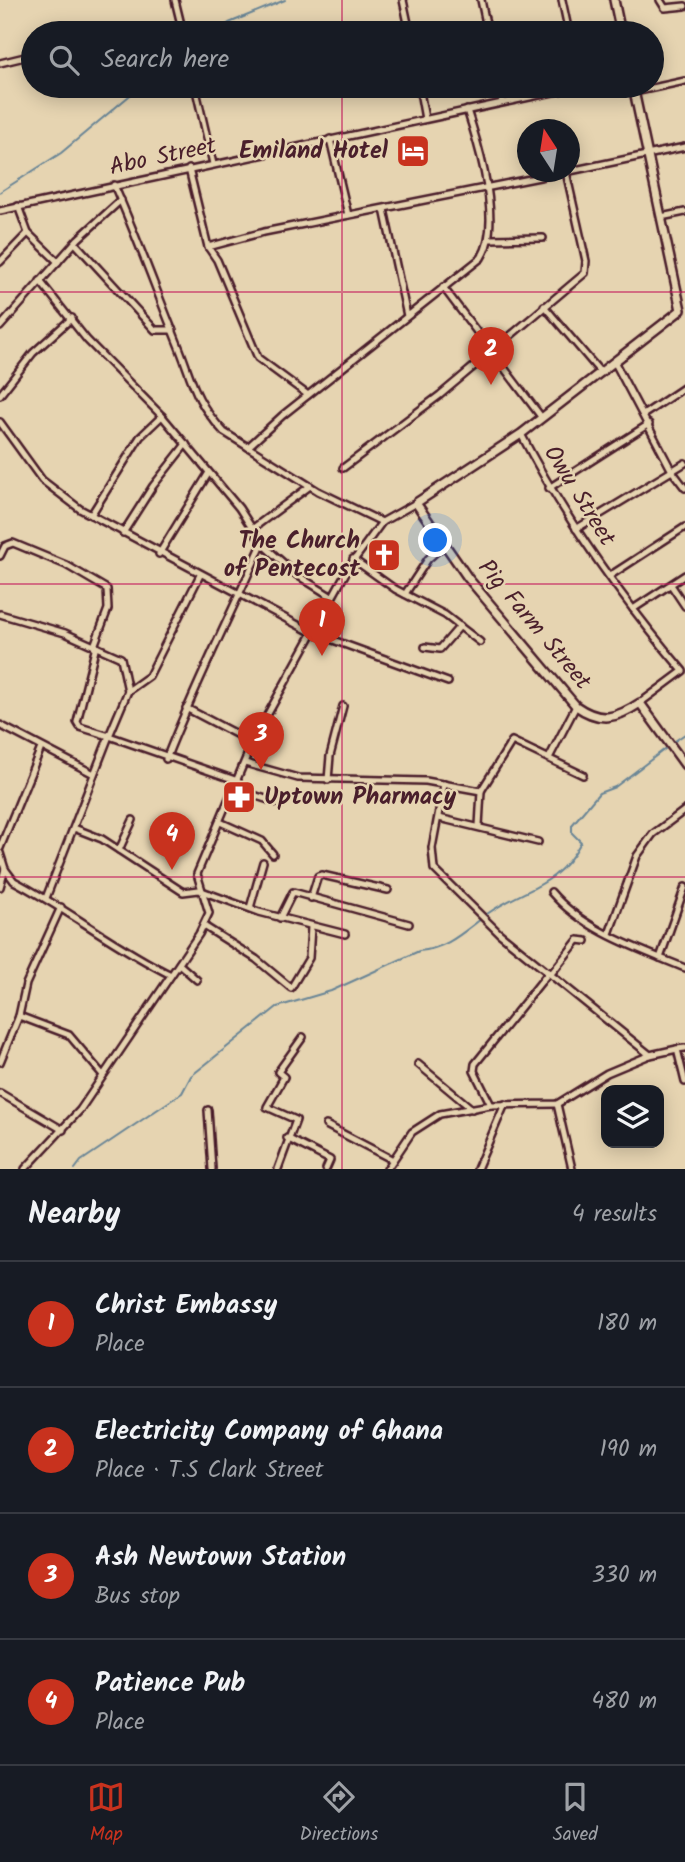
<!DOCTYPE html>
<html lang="en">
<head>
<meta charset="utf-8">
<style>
  body { margin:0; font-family:Kalam,sans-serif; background:#20242c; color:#f1f3f6 }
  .controls { position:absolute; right:21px; bottom:21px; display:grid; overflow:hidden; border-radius:14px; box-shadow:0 4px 18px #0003 }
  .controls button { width:63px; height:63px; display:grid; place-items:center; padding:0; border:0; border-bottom:2px solid #363941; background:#171b24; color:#f1f3f6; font:35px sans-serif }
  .compass { position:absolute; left:517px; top:119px; width:63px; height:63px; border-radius:50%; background:#171b24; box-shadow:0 4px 18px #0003; rotate:348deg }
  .you { position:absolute; left:436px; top:541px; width:24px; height:24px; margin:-18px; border:5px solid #fff; border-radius:50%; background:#1a73e8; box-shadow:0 0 0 10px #1a73e833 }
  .badge { display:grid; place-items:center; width:46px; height:46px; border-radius:50%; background:#c8321e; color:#fff; font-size:23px; font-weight:700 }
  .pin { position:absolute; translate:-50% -58px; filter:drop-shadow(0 2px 4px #0008) }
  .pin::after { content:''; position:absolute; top:37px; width:24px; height:21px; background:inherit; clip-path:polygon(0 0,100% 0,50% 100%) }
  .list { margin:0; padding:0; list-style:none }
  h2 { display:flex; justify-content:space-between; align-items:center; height:91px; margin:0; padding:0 28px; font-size:30px }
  h2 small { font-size:23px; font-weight:400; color:#9ea1a6 }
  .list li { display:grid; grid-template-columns:46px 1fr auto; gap:21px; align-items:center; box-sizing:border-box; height:126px; padding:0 28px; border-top:2px solid #363941 }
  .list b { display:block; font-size:26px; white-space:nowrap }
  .list p { margin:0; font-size:23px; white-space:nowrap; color:#9ea1a6 }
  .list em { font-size:23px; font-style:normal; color:#9ea1a6 }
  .icon { flex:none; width:38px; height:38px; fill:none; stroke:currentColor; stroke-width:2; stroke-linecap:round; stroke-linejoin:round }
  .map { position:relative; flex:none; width:685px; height:1169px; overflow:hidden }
  .search { position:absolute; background:#171b24; box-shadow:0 4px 18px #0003; left:21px; right:21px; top:21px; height:77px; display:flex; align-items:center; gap:18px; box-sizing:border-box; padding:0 24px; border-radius:38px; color:#9ea1a6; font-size:26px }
  .sheet { height:595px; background:#171b24 }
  nav { display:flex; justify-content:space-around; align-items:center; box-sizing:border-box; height:98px; border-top:2px solid #363941; background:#171b24; font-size:19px; color:#9ea1a6 }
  nav a { display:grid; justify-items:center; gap:4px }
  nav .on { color:#c8321e }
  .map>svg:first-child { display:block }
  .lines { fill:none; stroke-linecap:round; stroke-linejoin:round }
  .stream { stroke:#698596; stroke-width:2 }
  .street-casing { stroke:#4a1f2b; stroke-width:10 }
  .secondary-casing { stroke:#4a1f2b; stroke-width:12 }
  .street { stroke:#e6d4b1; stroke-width:5 }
  .secondary { stroke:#e6d4b1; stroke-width:7 }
  .grid { fill:none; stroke:#c2185b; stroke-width:2; stroke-opacity:0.55 }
  .labels { text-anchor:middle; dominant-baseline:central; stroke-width:5; stroke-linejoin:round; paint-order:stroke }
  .poi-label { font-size:24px; font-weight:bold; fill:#4a1f2b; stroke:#e6d4b1; text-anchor:end }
  .street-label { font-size:24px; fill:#4a1f2b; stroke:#e6d4b1 }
</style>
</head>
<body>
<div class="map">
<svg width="685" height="1169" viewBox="0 0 685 1169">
  <rect width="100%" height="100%" fill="#e6d4b1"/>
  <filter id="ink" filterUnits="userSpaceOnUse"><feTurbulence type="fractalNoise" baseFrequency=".0143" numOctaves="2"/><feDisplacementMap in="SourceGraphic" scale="14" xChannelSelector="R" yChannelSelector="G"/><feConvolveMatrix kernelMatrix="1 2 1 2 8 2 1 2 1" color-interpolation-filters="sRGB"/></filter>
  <g filter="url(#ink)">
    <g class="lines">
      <!-- stream -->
      <g class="stream">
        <polyline points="213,33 229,23 285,0"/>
        <polyline points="0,192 61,153 141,86"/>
        <polyline points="672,743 685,734"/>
        <path d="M487,914C525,887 556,889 581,842L572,833V825L599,793L615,787L665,749"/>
        <path d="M75,1169L81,1161L182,1093L191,1076L277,1007L331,991L419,951C445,949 460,935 481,919"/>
      </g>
      <!-- street casing -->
      <g class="street-casing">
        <g id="street">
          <polyline points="175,0 183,33"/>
          <polyline points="403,0 410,33"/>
          <polyline points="481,0 488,33"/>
          <polyline points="562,0 569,33"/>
          <polyline points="660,0 665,8 685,6"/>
          <polyline points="0,63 33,55"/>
          <polyline points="195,86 213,164"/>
          <polyline points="419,86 425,119"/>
          <polyline points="499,86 502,102"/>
          <polyline points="634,92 685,81"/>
          <polyline points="330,139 348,215"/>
          <polyline points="189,169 208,247 217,260 258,358 308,395"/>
          <polyline points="570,171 685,147"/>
          <path d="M114,185C137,237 156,290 177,342C193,381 193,399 224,432L318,491L382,522"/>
          <polyline points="18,206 28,233 58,262"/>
          <polyline points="384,209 407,316"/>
          <polyline points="0,211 581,86"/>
          <polyline points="661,217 685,212"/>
          <polyline points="490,239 543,238"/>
          <polyline points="75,243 155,330 173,330"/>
          <polyline points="208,247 264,232 565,172"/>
          <polyline points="0,262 28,233"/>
          <polyline points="40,281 87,340 162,416 239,508 262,544 297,575 332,597"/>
          <polyline points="443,287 542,418"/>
          <polyline points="544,306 601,373"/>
          <polyline points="0,327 78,239 121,200"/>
          <polyline points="615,363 672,471 685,488"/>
          <polyline points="0,395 33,353 72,318"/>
          <polyline points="643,415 685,387"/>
          <polyline points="0,422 42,480 80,509 311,632 448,682"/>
          <path d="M521,434C565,519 621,598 683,671L640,703"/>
          <path d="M248,447L283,415L481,258C503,224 479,146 467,110"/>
          <polyline points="343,468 440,395 585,273 586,261 566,172"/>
          <polyline points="549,488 649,424"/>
          <polyline points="91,515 140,437 162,416"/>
          <polyline points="252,529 310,486"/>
          <polyline points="576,529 685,463"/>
          <polyline points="123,533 153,486 186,444"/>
          <polyline points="159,554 208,474"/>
          <polyline points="0,556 5,546 13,543 66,565 107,589 108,609 94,646"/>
          <polyline points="353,559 395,589 445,615 480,642"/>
          <polyline points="611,575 685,527"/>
          <polyline points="671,585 685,606"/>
          <polyline points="405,594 428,559 444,545"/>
          <polyline points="633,609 685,575"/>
          <polyline points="0,614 65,633 121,658 128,691 109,736 238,781"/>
          <polyline points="425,647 440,649 460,626"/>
          <polyline points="128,691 149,676 200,575"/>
          <polyline points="186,708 253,743"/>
          <polyline points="0,725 92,773"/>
          <polyline points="549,758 576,706"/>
          <path d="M166,759C195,685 230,616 262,544"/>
          <polyline points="245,763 298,778 426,781 481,791"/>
          <polyline points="328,780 330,756 343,706"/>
          <polyline points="444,784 432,848 434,869 499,933 650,1055 677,1049"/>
          <polyline points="235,789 281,804"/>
          <polyline points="439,818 538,842"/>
          <polyline points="220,822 262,841 273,854"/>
          <polyline points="479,826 481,791 512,741 583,775"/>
          <polyline points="74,828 102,839 183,892 199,890 259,912 345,934"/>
          <polyline points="0,848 41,748"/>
          <polyline points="119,850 133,820"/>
          <path d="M0,853L5,869L14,881C69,910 116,948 171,975"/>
          <polyline points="0,887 5,869"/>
          <path d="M551,892C584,931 639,949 685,968"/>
          <polyline points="46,898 109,736 80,727 77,722 96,646"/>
          <polyline points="311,898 318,876 322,875 388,890"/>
          <polyline points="250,908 263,862"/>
          <polyline points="280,918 293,892 409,924"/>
          <polyline points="204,926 256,959 291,988 309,958 311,927"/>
          <polyline points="609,934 637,856 653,834 685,810"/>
          <polyline points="660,958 685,887"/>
          <polyline points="179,964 197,980"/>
          <polyline points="551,974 578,940 586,941"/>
          <polyline points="19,1016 69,1035 102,1074"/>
          <polyline points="685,1048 677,1049 685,1082"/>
          <polyline points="0,1062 19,1016 26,984 61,907"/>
          <polyline points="418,1064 472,1109"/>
          <polyline points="0,1093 63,1130"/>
          <polyline points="557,1104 572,1169"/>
          <polyline points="491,1105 474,1071 475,1064 549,972"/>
          <polyline points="208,1110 212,1169"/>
          <polyline points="326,1125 393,1160"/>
          <polyline points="287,1138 330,1160 326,1169"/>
          <polyline points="25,1169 80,1110 199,934 209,913 197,874 254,739 349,567 382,522 416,503"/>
          <polyline points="278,1169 296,1120 267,1107 284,1077 278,1072 303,1037"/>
          <polyline points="387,1169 412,1132 440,1114 491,1105 557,1104 607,1073 650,1055"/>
          <polyline points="477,1169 505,1104"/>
        </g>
      </g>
      <!-- secondary casing -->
      <g class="secondary-casing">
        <g id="secondary">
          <polyline points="614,0 621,33"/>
          <path d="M633,86L681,310L521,434L416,503L468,578L576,706C600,723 616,719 640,703L685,765"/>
        </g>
      </g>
      <!-- street -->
      <use href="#street" class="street"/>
      <!-- secondary -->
      <use href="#secondary" class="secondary"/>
    </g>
  </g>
  <!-- grid -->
  <path class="grid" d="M342,0V33M342,86V1169M0,292H685M0,584H685M0,877H685"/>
  <!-- icons -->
  <defs>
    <g id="hotel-square" transform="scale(1.75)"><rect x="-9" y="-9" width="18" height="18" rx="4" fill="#c8321e" stroke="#e6d4b1"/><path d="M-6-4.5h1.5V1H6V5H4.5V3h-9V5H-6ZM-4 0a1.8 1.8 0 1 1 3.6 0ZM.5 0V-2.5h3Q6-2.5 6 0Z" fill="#fff"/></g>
    <g id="church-square" transform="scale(1.75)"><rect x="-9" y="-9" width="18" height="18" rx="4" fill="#c8321e" stroke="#e6d4b1"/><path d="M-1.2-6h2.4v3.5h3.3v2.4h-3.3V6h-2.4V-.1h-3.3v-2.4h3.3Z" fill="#fff"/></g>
    <g id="pharmacy-square" transform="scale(1.75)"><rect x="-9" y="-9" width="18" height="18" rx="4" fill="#c8321e" stroke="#e6d4b1"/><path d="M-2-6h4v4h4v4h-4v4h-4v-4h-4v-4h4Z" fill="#fff"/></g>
  </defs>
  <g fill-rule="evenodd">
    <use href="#hotel-square" x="413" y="151"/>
    <use href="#church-square" x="384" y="555"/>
    <use href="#pharmacy-square" x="239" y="797"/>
  </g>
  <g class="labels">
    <!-- poi labels -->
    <g class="poi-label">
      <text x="388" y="151">Emiland Hotel</text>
      <text x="360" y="541">The Church<tspan x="360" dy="28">of Pentecost</tspan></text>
      <text x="264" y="797" text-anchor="start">Uptown Pharmacy</text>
    </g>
    <!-- street labels -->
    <g class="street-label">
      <text transform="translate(163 157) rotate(-12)">Abo Street</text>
      <text transform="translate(579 496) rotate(58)">Owu Street</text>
      <text transform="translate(534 625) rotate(50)">Pig Farm Street</text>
    </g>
  </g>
</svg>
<div class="controls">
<button><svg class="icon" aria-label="layers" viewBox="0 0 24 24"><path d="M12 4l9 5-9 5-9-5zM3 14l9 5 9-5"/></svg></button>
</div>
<svg class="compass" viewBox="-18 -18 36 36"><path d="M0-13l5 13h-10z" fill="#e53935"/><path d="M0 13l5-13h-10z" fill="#9ea1a6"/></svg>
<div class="you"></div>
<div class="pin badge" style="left:322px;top:656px">1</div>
<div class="pin badge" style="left:491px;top:385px">2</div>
<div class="pin badge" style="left:261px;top:770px">3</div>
<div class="pin badge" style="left:172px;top:870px">4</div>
<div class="search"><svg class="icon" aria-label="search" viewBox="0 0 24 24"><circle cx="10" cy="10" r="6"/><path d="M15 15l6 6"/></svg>Search here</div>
</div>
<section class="sheet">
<h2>Nearby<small>4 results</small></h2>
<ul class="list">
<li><span class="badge">1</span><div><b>Christ Embassy</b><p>Place</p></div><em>180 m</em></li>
<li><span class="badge">2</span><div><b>Electricity Company of Ghana</b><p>Place · T.S Clark Street</p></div><em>190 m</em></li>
<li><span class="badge">3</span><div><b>Ash Newtown Station</b><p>Bus stop</p></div><em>330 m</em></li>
<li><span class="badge">4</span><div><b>Patience Pub</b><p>Place</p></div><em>480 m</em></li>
</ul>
</section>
<nav>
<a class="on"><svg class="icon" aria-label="map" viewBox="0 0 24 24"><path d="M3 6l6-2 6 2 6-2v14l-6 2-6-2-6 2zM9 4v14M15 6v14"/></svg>Map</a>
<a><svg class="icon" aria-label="directions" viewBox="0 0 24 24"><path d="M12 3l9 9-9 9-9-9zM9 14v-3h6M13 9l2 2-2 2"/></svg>Directions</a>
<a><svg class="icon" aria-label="saved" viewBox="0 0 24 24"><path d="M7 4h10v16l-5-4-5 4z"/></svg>Saved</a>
</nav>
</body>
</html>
